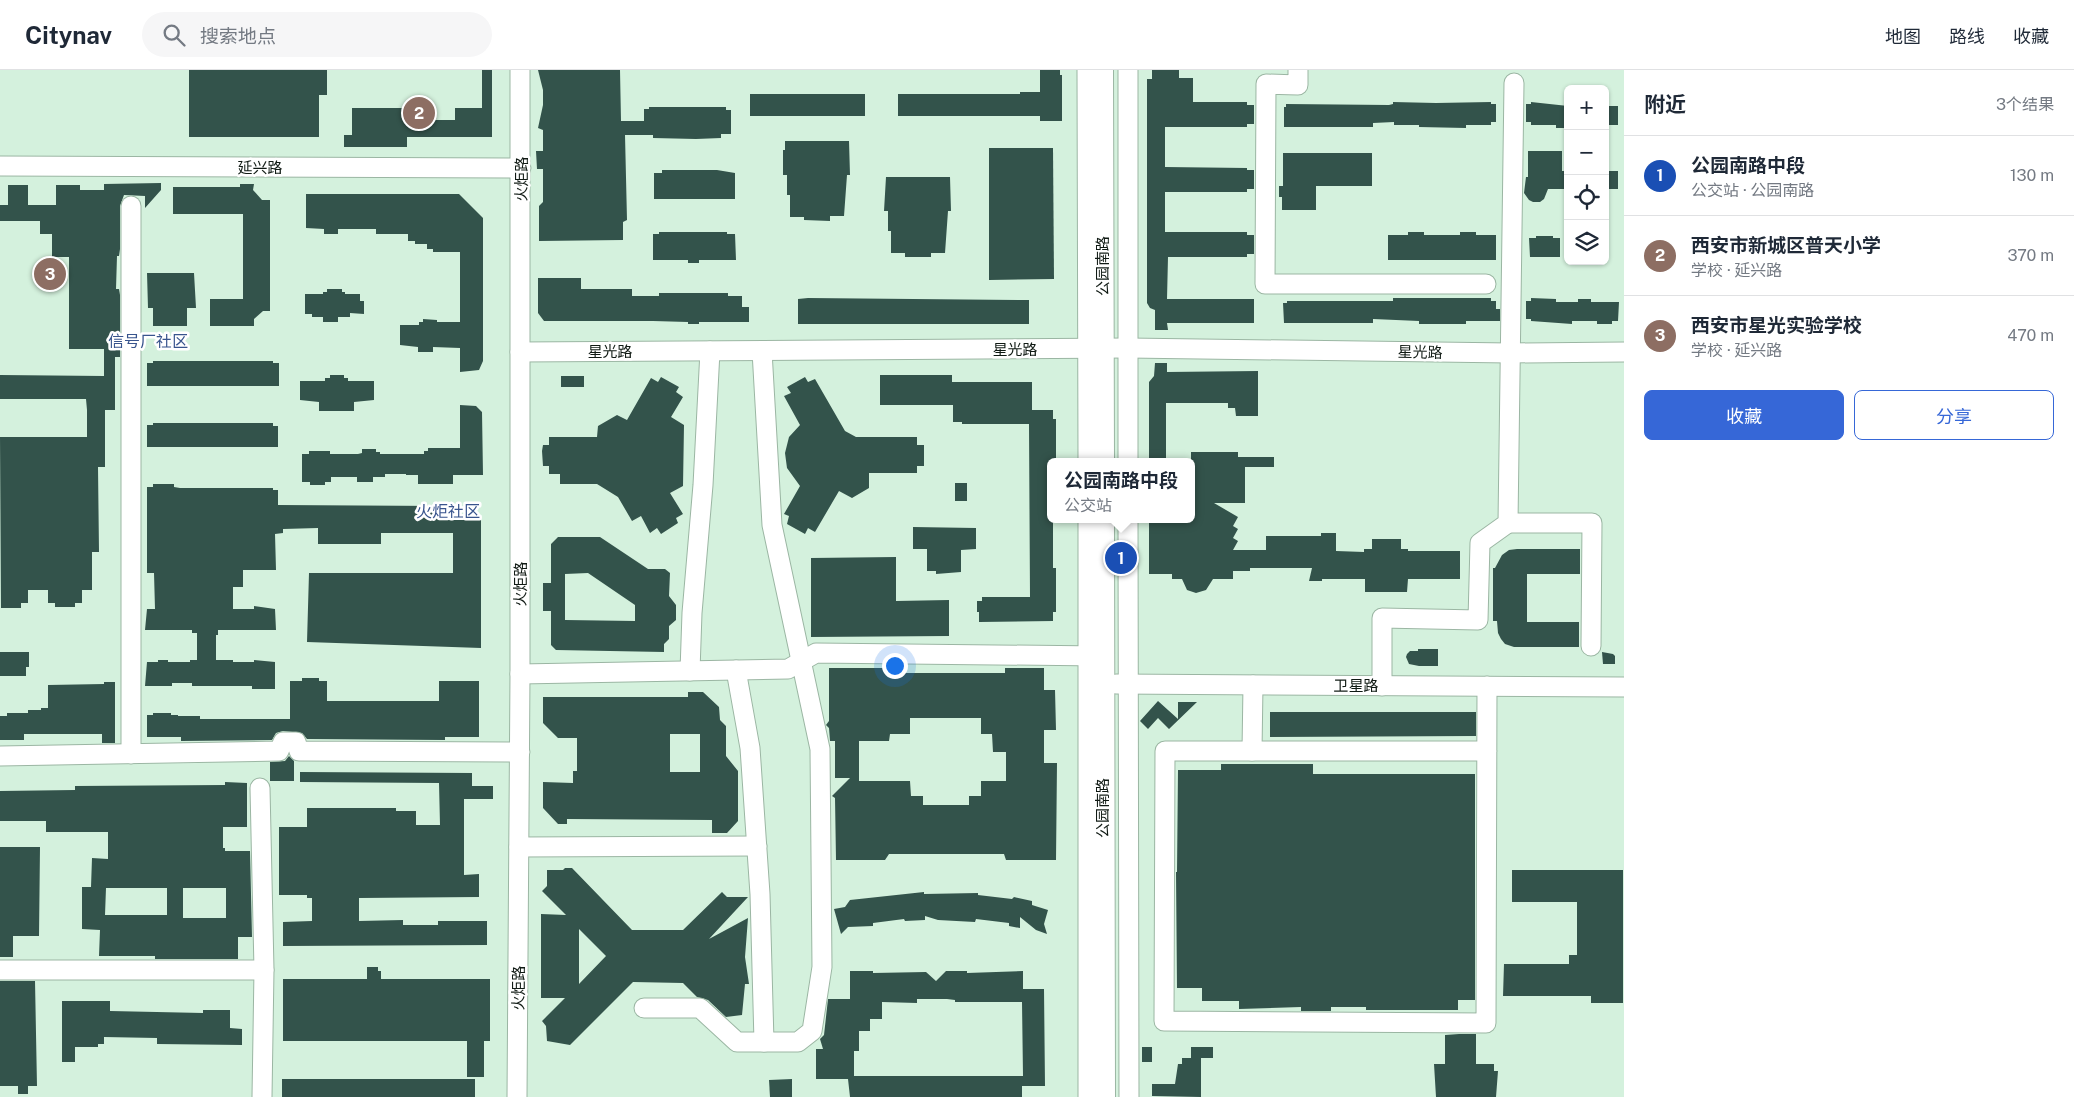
<!DOCTYPE html>
<html lang="zh">
<head>
<meta charset="utf-8">
<style>
  body { margin:0; font-family:"Public Sans","Noto Sans SC",sans-serif; background:#f6f6f7; color:#1f2937 }
  .controls { position:absolute; right:15px; top:15px; display:grid; overflow:hidden; border-radius:8px; box-shadow:0 1px 4px #0004 }
  .controls button { width:45px; height:45px; display:grid; place-items:center; padding:0; border:0; border-bottom:1px solid #e0e1e3; background:#fff; color:#1f2937; font:25px sans-serif }
  .you { position:absolute; left:894px; top:595px; width:18px; height:18px; margin:-12px; border:4px solid #fff; border-radius:50%; background:#1a73e8; box-shadow:0 0 0 8px #1a73e833 }
  .badge { display:grid; place-items:center; width:32px; height:32px; border-radius:50%; background:#3667d7; color:#fff; font-size:16px; font-weight:700 }
  .pin { position:absolute; translate:-50% -50%; border:2px solid #fff; box-shadow:0 1px 5px #0006 }
  .popup { position:absolute; left:1047px; top:388px; width:148px; height:65px; box-sizing:border-box; display:grid; place-content:center; border-radius:8px; background:#fff; filter:drop-shadow(0 1px 4px #0005); font-size:16px; white-space:nowrap; color:#747a83 }
  .popup b { font-size:19px; color:#1f2937 }
  .popup::after { content:''; position:absolute; left:50%; top:100%; margin-left:-10px; border:10px solid transparent; border-top-color:#fff }
  .list { margin:0; padding:0; list-style:none }
  h2 { display:flex; justify-content:space-between; align-items:center; height:65px; margin:0; padding:0 20px; font-size:21px }
  h2 small { font-size:16px; font-weight:400; color:#747a83 }
  .list li { display:grid; grid-template-columns:32px 1fr auto; gap:15px; align-items:center; box-sizing:border-box; height:80px; padding:0 20px; border-top:1px solid #e0e1e3 }
  .list b { display:block; font-size:19px; white-space:nowrap }
  .list p { margin:0; font-size:16px; white-space:nowrap; color:#747a83 }
  .list em { font-size:16px; font-style:normal; color:#747a83 }
  .actions { display:flex; gap:10px; padding:15px 20px }
  .actions a { flex:1; padding:11px 0; border:1px solid #3667d7; border-radius:8px; text-align:center; font-size:18px; color:#3667d7 }
  .actions .main { background:#3667d7; color:#fff }
  .icon { flex:none; width:28px; height:28px; fill:none; stroke:currentColor; stroke-width:2; stroke-linecap:round; stroke-linejoin:round }
  .map { position:relative; flex:none; width:1624px; height:1027px; overflow:hidden }
  header { display:flex; align-items:center; gap:30px; box-sizing:border-box; height:70px; padding:0 25px; background:#fff; border-bottom:1px solid #e0e1e3 }
  header strong { font-size:24px }
  nav { display:flex; gap:28px; margin-inline-start:auto; font-size:18px }
  .search { width:350px; height:45px; background:#f6f6f7; display:flex; align-items:center; gap:12px; box-sizing:border-box; padding:0 18px; border-radius:28px; color:#747a83; font-size:19px }
  main { display:flex }
  aside { flex:1; background:#fff }
  .map>svg:first-child { display:block }
  .building { fill:#33534b; fill-rule:evenodd }
  .lines { fill:none; stroke-linecap:round; stroke-linejoin:round }
  .minor-casing { stroke:#9bb6a3; stroke-width:21 }
  .major-casing { stroke:#9bb6a3; stroke-width:26 }
  .minor { stroke:#fff; stroke-width:19 }
  .major { stroke:#fff; stroke-width:24 }
  .labels { text-anchor:middle; dominant-baseline:central; stroke-width:5; stroke-linejoin:round; paint-order:stroke }
  .street-label { font-size:15px; fill:#101a14; stroke:#fff }
  .neighbourhood-label { font-size:16px; fill:#38548d; stroke:#fff }
</style>
</head>
<body>
<header>
<strong>Citynav</strong>
<div class="search"><svg class="icon" aria-label="search" viewBox="0 0 24 24"><circle cx="10" cy="10" r="6"/><path d="M15 15l6 6"/></svg>搜索地点</div>
<nav><a>地图</a><a>路线</a><a>收藏</a></nav>
</header>
<main>
<div class="map">
<svg width="1624" height="1027" viewBox="0 0 1624 1027">
  <rect width="100%" height="100%" fill="#d4f1dd"/>
  <!-- building -->
  <g class="building">
    <polygon points="189,0 327,0 327,25 319,25 319,67 189,67"/>
    <polygon points="482,0 492,0 492,67 407,67 407,77 344,77 344,65 352,65 352,38 412,38 412,50 455,50 455,38 482,38"/>
    <polygon points="538,0 620,0 621,51 644,51 644,39 649,39 649,37 726,37 726,40 731,40 731,64 721,64 721,68 696,69 653,68 653,65 625,65 627,150 623,152 623,170 539,171 539,136 543,132 543,99 537,99 536,81 543,81 543,60 538,58 543,35 543,20"/>
    <polygon points="1040,0 1060,0 1060,5 1062,5 1062,51 1040,51 1040,46 898,46 898,24 1020,24 1020,22 1040,22"/>
    <polygon points="1152,0 1179,0 1179,8 1193,8 1193,32 1247,32 1247,35 1254,35 1254,54 1247,54 1247,57 1165,57 1165,97 1247,98 1247,100 1254,100 1254,119 1247,119 1247,122 1165,122 1165,162 1247,162 1247,165 1254,165 1254,184 1247,184 1247,187 1168,187 1167,229 1254,229 1254,253 1167,253 1168,260 1155,260 1155,240 1150,238 1147,233 1147,9 1152,9"/>
    <rect x="750" y="24" width="115" height="22"/>
    <polygon points="1393,32 1436,33 1491,32 1491,34 1496,34 1496,52 1491,52 1491,55 1466,55 1466,58 1419,57 1419,55 1394,55 1394,52 1373,53 1373,57 1284,57 1284,37 1286,37 1286,34 1389,35 1393,34"/>
    <polygon points="1531,32 1568,36 1568,58 1556,58 1556,55 1531,55 1531,52 1526,52 1526,34 1531,34"/>
    <rect x="1605" y="36" width="13" height="19"/>
    <polygon points="785,71 849,71 850,105 847,105 844,146 830,146 830,151 804,150 804,147 790,147 790,125 787,125 787,105 783,105 783,80 785,80"/>
    <polygon points="989,78 1053,78 1054,209 989,210"/>
    <polygon points="1528,81 1562,81 1562,101 1568,101 1568,119 1548,119 1544,129 1540,132 1533,132 1529,130 1524,123 1526,107 1528,107"/>
    <polygon points="1283,83 1372,83 1372,116 1316,116 1316,140 1282,140 1282,127 1279,127 1279,116 1283,116"/>
    <polygon points="662,100 717,100 735,103 735,129 654,129 654,103 662,103"/>
    <rect x="1605" y="101" width="13" height="18"/>
    <polygon points="886,107 950,107 951,141 948,141 945,183 931,183 931,187 905,187 905,183 891,183 891,161 888,161 888,141 884,141"/>
    <polygon points="161,113 161,120 145,138 145,126 124,125 120,136 120,179 119,186 117,186 116,219 119,219 120,225 120,287 115,287 115,340 105,340 105,397 98,397 99,482 92,482 92,520 82,520 82,533 75,533 75,537 55,537 55,533 48,533 48,520 28,520 28,533 21,533 21,538 1,538 0,367 87,367 87,340 86,329 0,329 0,305 104,306 104,279 69,279 69,187 52,187 52,164 40,164 40,151 0,151 0,135 8,135 8,115 28,115 28,135 56,135 56,115 80,115 80,120 104,120 104,114"/>
    <polygon points="240,114 254,114 253,120 262,130 270,130 270,241 263,241 254,249 254,256 210,256 210,229 243,229 243,144 173,144 173,117 240,117"/>
    <polygon points="306,124 459,124 483,148 483,291 479,300 460,302 460,278 433,277 433,282 418,282 418,277 400,275 400,255 419,255 419,252 423,252 423,249 437,250 437,252 460,252 460,182 433,182 433,179 427,179 427,174 415,174 415,171 408,171 408,164 376,164 376,159 338,159 338,164 324,164 324,159 306,158"/>
    <polygon points="659,162 727,162 727,164 735,164 736,190 699,190 699,193 688,193 688,190 653,190 653,164 659,164"/>
    <polygon points="1408,162 1424,162 1424,165 1460,165 1460,162 1476,162 1476,165 1496,165 1496,190 1388,190 1388,165 1408,165"/>
    <polygon points="1536,166 1553,166 1553,168 1560,168 1560,187 1530,187 1529,168 1536,168"/>
    <polygon points="147,203 194,203 196,238 187,238 187,256 153,256 153,238 148,238"/>
    <polygon points="538,208 581,208 581,219 632,219 632,226 659,226 659,223 728,223 728,226 742,226 742,237 749,237 749,252 699,252 699,254 688,254 688,252 653,251 544,251 538,243"/>
    <polygon points="327,219 342,219 342,222 345,222 345,224 360,224 360,231 364,231 364,244 350,243 350,247 338,247 338,252 323,252 323,247 312,247 312,244 305,244 305,224 323,224 323,222 327,222"/>
    <polygon points="808,228 1029,230 1029,254 798,254 798,229"/>
    <polygon points="1393,228 1491,228 1491,231 1496,231 1496,239 1500,239 1500,251 1466,251 1466,254 1419,254 1419,251 1373,249 1373,253 1284,253 1283,233 1287,233 1287,231 1393,231"/>
    <polygon points="1531,228 1556,229 1556,232 1578,232 1578,229 1591,229 1591,232 1619,232 1618,251 1612,251 1612,254 1597,254 1597,251 1572,251 1572,254 1531,251 1531,249 1526,249 1526,231 1531,231"/>
    <polygon points="153,291 273,291 273,293 279,293 279,316 147,316 147,293 153,293"/>
    <polygon points="1155,293 1167,293 1167,302 1258,301 1258,346 1236,346 1235,338 1228,338 1228,333 1166,333 1166,392 1149,392 1149,312 1154,306"/>
    <polygon points="330,305 344,305 344,308 348,308 348,311 374,311 374,330 354,332 354,341 319,341 319,332 300,330 300,311 325,311 325,308 330,308"/>
    <polygon points="880,305 952,305 952,312 1032,312 1032,340 1053,340 1053,349 1056,349 1056,392 1051,392 1051,449 1053,449 1053,498 1056,498 1056,542 1053,542 1053,551 979,552 979,542 977,542 977,531 982,531 982,527 1030,527 1029,354 962,354 962,352 953,352 953,335 880,335"/>
    <rect x="561" y="306" width="23" height="11"/>
    <polygon points="661,307 679,317 676,322 683,327 671,347 684,355 683,416 670,423 683,444 676,448 678,453 661,464 657,458 650,463 641,446 632,451 618,427 597,414 560,414 560,404 549,404 549,396 543,396 542,381 543,375 549,375 549,367 597,367 598,356 617,345 627,350 651,308 658,312"/>
    <polygon points="805,307 808,312 815,309 845,361 856,367 917,367 917,375 924,375 924,396 917,396 917,403 869,403 869,418 852,428 839,421 815,462 808,458 805,464 787,454 789,446 784,444 800,416 787,398 785,383 789,367 800,355 784,326 791,323 787,317"/>
    <polygon points="460,335 476,336 482,342 483,405 453,405 453,414 418,414 418,405 406,405 406,404 385,404 385,407 373,407 373,412 357,412 357,407 331,407 331,412 325,412 325,415 310,415 310,412 302,412 302,384 309,384 309,381 330,381 330,384 358,384 362,383 362,379 376,379 376,382 380,382 380,384 424,384 424,381 428,381 428,378 460,378"/>
    <polygon points="153,353 273,353 273,356 278,356 278,377 147,377 147,355 153,355"/>
    <polygon points="1191,382 1238,382 1238,387 1274,387 1274,397 1245,397 1245,433 1214,433 1238,447 1233,456 1238,459 1233,468 1238,471 1233,480 1266,480 1266,466 1321,466 1321,463 1336,463 1336,481 1364,482 1364,479 1372,479 1372,469 1401,469 1401,479 1408,479 1408,481 1460,481 1460,509 1408,509 1407,522 1365,522 1365,509 1322,509 1322,511 1309,511 1312,498 1250,498 1250,501 1233,501 1233,509 1213,509 1206,520 1196,523 1187,520 1182,509 1172,509 1172,504 1149,504 1149,449 1191,449"/>
    <rect x="955" y="413" width="12" height="18"/>
    <polygon points="153,414 174,414 174,417 180,418 273,418 273,420 278,420 278,435 440,436 440,445 481,445 481,578 307,572 309,503 453,503 453,463 381,463 381,474 318,474 318,458 283,459 283,463 275,464 276,500 243,500 243,517 233,517 233,539 254,539 254,536 275,539 276,560 218,560 218,565 216,565 216,590 233,590 233,592 254,592 254,590 275,592 275,619 252,619 252,616 192,616 192,613 172,613 172,616 145,616 147,592 158,592 158,590 168,590 168,592 190,592 190,590 197,590 197,563 192,563 192,560 145,560 147,539 155,539 154,503 147,503 147,417 153,417"/>
    <polygon points="913,457 976,458 976,479 961,480 961,502 936,504 936,501 927,501 927,479 913,479"/>
    <path d="M558,467H600L648,499H665L670,503L669,526L676,535V550L669,556V569L664,574V582L556,580L551,575V541H543V513H551V474ZM588,503L635,535V551L565,550V504Z"/>
    <polygon points="1517,479 1580,479 1580,504 1527,504 1527,552 1579,552 1579,577 1514,577 1505,574 1501,569 1498,563 1497,551 1493,551 1493,498 1495,498 1502,485 1509,480"/>
    <polygon points="896,487 896,531 949,530 949,566 811,567 811,488"/>
    <polygon points="1418,579 1438,579 1438,596 1419,596 1409,594 1406,587 1407,584 1410,581 1418,581"/>
    <polygon points="0,582 29,582 29,597 26,597 26,606 0,606"/>
    <polygon points="1602,582 1613,584 1615,586 1615,594 1603,594"/>
    <path d="M829,598H886V603H1005V598H1044V620H1055L1056,660H1044V693H1057L1056,790H1006L1004,784H889L885,790H836L835,728L832,726L850,708H835V671H830L829,658L826,655L829,651ZM910,648H981V664H992L993,682H1006V711H981V726H969V735H923V726H911L910,711H859V671H889L890,664H910Z"/>
    <polygon points="302,608 319,608 319,611 327,611 327,631 439,631 439,611 479,611 479,667 445,667 445,670 307,669 302,663 283,661 276,663 272,670 181,671 181,667 147,667 147,645 153,645 153,643 171,643 171,645 178,645 178,646 200,646 200,649 290,649 290,611 302,611"/>
    <polygon points="104,612 115,612 115,673 102,673 102,664 24,664 24,670 0,670 0,646 7,646 7,643 28,643 28,640 41,640 41,638 48,638 48,615 104,614"/>
    <path d="M688,622H703L719,637L720,650L726,656V686L738,701V751L727,763H712V750L567,749V754H558L543,738V712L573,713V701H577V668H558L543,653V627H688ZM670,664H700V702H670Z"/>
    <polygon points="1158,631 1178,649 1178,632 1197,632 1169,659 1158,648 1148,659 1140,651"/>
    <polygon points="1270,642 1476,642 1476,666 1270,667"/>
    <polygon points="289,686 294,691 294,711 270,711 270,692 285,691"/>
    <polygon points="1221,694 1313,694 1313,704 1475,704 1475,930 1458,930 1458,940 1366,940 1366,937 1331,937 1331,941 1301,941 1301,937 1239,939 1239,931 1202,931 1202,918 1177,918 1176,802 1177,802 1178,700 1221,700"/>
    <polygon points="300,702 472,703 472,716 493,716 493,729 464,729 464,805 479,804 479,827 359,828 359,851 403,850 403,855 438,855 438,851 487,851 487,875 283,876 283,852 312,851 312,828 307,828 307,825 279,825 279,757 307,757 307,738 396,738 396,741 416,741 416,755 440,755 439,713 300,712"/>
    <path d="M225,712L247,713V757H223V778H225V781H250L252,867H238V889H155V886H99L100,860L82,859V817H91L92,788L108,789V762H46V751H0V721L75,720V716L225,715ZM106,818H167V845H105ZM183,818H226V848H183Z"/>
    <polygon points="0,777 40,777 39,866 13,866 13,887 0,887"/>
    <path d="M565,798H572L632,860H683L722,822L727,827H748L709,869L748,848L745,887L749,914H745L742,945L726,947L708,930L697,927L683,913L633,912L570,975L547,971L546,956L542,951L565,928H541V844L566,845L542,821L547,816V800H563ZM579,859L606,886L579,914Z"/>
    <polygon points="1512,800 1623,800 1623,933 1591,933 1591,926 1503,926 1504,894 1569,894 1569,885 1577,885 1577,832 1512,832"/>
    <polygon points="924,822 924,824 978,823 978,825 1012,829 1014,827 1032,831 1032,835 1048,840 1044,854 1047,864 1036,860 1020,847 1020,858 1009,856 1009,853 976,849 975,852 938,850 925,846 925,850 905,851 904,849 873,853 873,856 848,857 841,864 834,839 845,837 850,830"/>
    <polygon points="367,897 378,897 378,901 381,901 381,909 490,909 490,971 484,971 484,1007 467,1007 467,971 283,971 283,909 367,909"/>
    <path d="M850,901H873V903L926,902L936,911L946,901H967V903L1023,901V919H1044L1045,1016H1022V1027H850L848,1009H816V979H823L820,969L824,965L828,929H850ZM917,929H947L955,930V932H1022L1023,1006H854V981H859V961H870V949H882V932L917,933Z"/>
    <polygon points="0,911 35,911 37,1016 28,1016 28,1024 18,1024 18,1016 0,1016"/>
    <polygon points="62,931 110,931 110,941 203,943 203,940 230,940 230,958 242,959 242,975 157,974 157,968 104,967 104,974 98,974 98,977 75,977 75,992 62,992"/>
    <polygon points="1459,964 1476,964 1476,994 1494,994 1494,1001 1498,1001 1496,1027 1436,1027 1434,994 1445,994 1445,965"/>
    <rect x="1142" y="977" width="10" height="15"/>
    <rect x="1191" y="977" width="22" height="11"/>
    <polygon points="1182,988 1201,988 1201,1027 1152,1026 1152,1014 1175,1014 1178,994 1182,994"/>
    <rect x="282" y="1009" width="193" height="18"/>
    <polygon points="792,1009 792,1027 770,1027 769,1010"/>
  </g>
  <g class="lines">
    <!-- minor casing -->
    <g class="minor-casing">
      <g id="minor">
        <polyline points="1087,0 1088,392"/>
        <polyline points="1128,0 1128,392"/>
        <polyline points="1298,0 1298,15 1266,14 1265,214 1486,214"/>
        <polyline points="0,96 521,98"/>
        <polyline points="131,136 131,684"/>
        <polyline points="520,282 1128,278 1510,283 1624,282"/>
        <polyline points="1088,449 1088,1027"/>
        <polyline points="1128,449 1129,1027"/>
        <polyline points="1508,453 1592,453 1591,576"/>
        <polyline points="736,600 750,678 760,824 764,972"/>
        <polyline points="690,601 692,543 703,415 710,281"/>
        <polyline points="520,604 788,599 816,583 1101,586"/>
        <polyline points="1116,614 1624,617"/>
        <polyline points="1382,616 1382,548 1478,550 1480,473 1508,453 1514,13"/>
        <polyline points="1487,616 1486,953 1164,951 1165,681 1487,681"/>
        <polyline points="1252,681 1253,615"/>
        <polyline points="0,686 279,681 283,672 296,672 299,681 520,682"/>
        <polyline points="260,718 264,900 262,1027"/>
        <polyline points="519,777 757,776"/>
        <polyline points="0,900 264,900"/>
        <polyline points="644,938 700,938 737,972 798,972 812,961 822,897 820,679 772,455 762,281"/>
        <polyline points="517,1027 520,604 520,0"/>
      </g>
    </g>
    <!-- major casing -->
    <g class="major-casing">
      <g id="major">
        <polyline points="1101,0 1102,392"/>
        <polyline points="1102,449 1103,1027"/>
      </g>
    </g>
    <!-- minor -->
    <use href="#minor" class="minor"/>
    <!-- major -->
    <use href="#major" class="major"/>
  </g>
  <g class="labels">
    <!-- street labels -->
    <g class="street-label">
      <text x="260" y="97">延兴路</text>
      <text transform="translate(521 109) rotate(-90)">火炬路</text>
      <text transform="translate(1102 196) rotate(-90)">公园南路</text>
      <text x="1015" y="279">星光路</text>
      <text x="610" y="281">星光路</text>
      <text transform="translate(1420 282) rotate(1)">星光路</text>
      <text transform="translate(520 514) rotate(-90)">火炬路</text>
      <text x="1356" y="615">卫星路</text>
      <text transform="translate(1102 738) rotate(-90)">公园南路</text>
      <text transform="translate(518 918) rotate(-90)">火炬路</text>
    </g>
    <!-- neighbourhood labels -->
    <g class="neighbourhood-label">
      <text x="148" y="271">信号厂社区</text>
      <text x="448" y="441">火炬社区</text>
    </g>
  </g>
</svg>
<div class="controls">
<button>+</button>
<button>−</button>
<button><svg class="icon" aria-label="locate" viewBox="0 0 24 24"><circle cx="12" cy="12" r="6"/><path d="M12 2v4M12 18v4M2 12h4M18 12h4"/></svg></button>
<button><svg class="icon" aria-label="layers" viewBox="0 0 24 24"><path d="M12 4l9 5-9 5-9-5zM3 14l9 5 9-5"/></svg></button>
</div>
<div class="you"></div>
<div class="pin badge" style="left:1121px;top:488px;background:#1a4fb4">1</div>
<div class="popup"><b>公园南路中段</b>公交站</div>
<div class="pin badge" style="left:419px;top:43px;background:#8d6e63">2</div>
<div class="pin badge" style="left:50px;top:204px;background:#8d6e63">3</div>
</div>
<aside>
<h2>附近<small>3个结果</small></h2>
<ul class="list">
<li><span class="badge" style="background:#1a4fb4">1</span><div><b>公园南路中段</b><p>公交站 · 公园南路</p></div><em>130 m</em></li>
<li><span class="badge" style="background:#8d6e63">2</span><div><b>西安市新城区普天小学</b><p>学校 · 延兴路</p></div><em>370 m</em></li>
<li><span class="badge" style="background:#8d6e63">3</span><div><b>西安市星光实验学校</b><p>学校 · 延兴路</p></div><em>470 m</em></li>
</ul>
<div class="actions"><a class="main">收藏</a><a>分享</a></div>
</aside>
</main>
</body>
</html>
